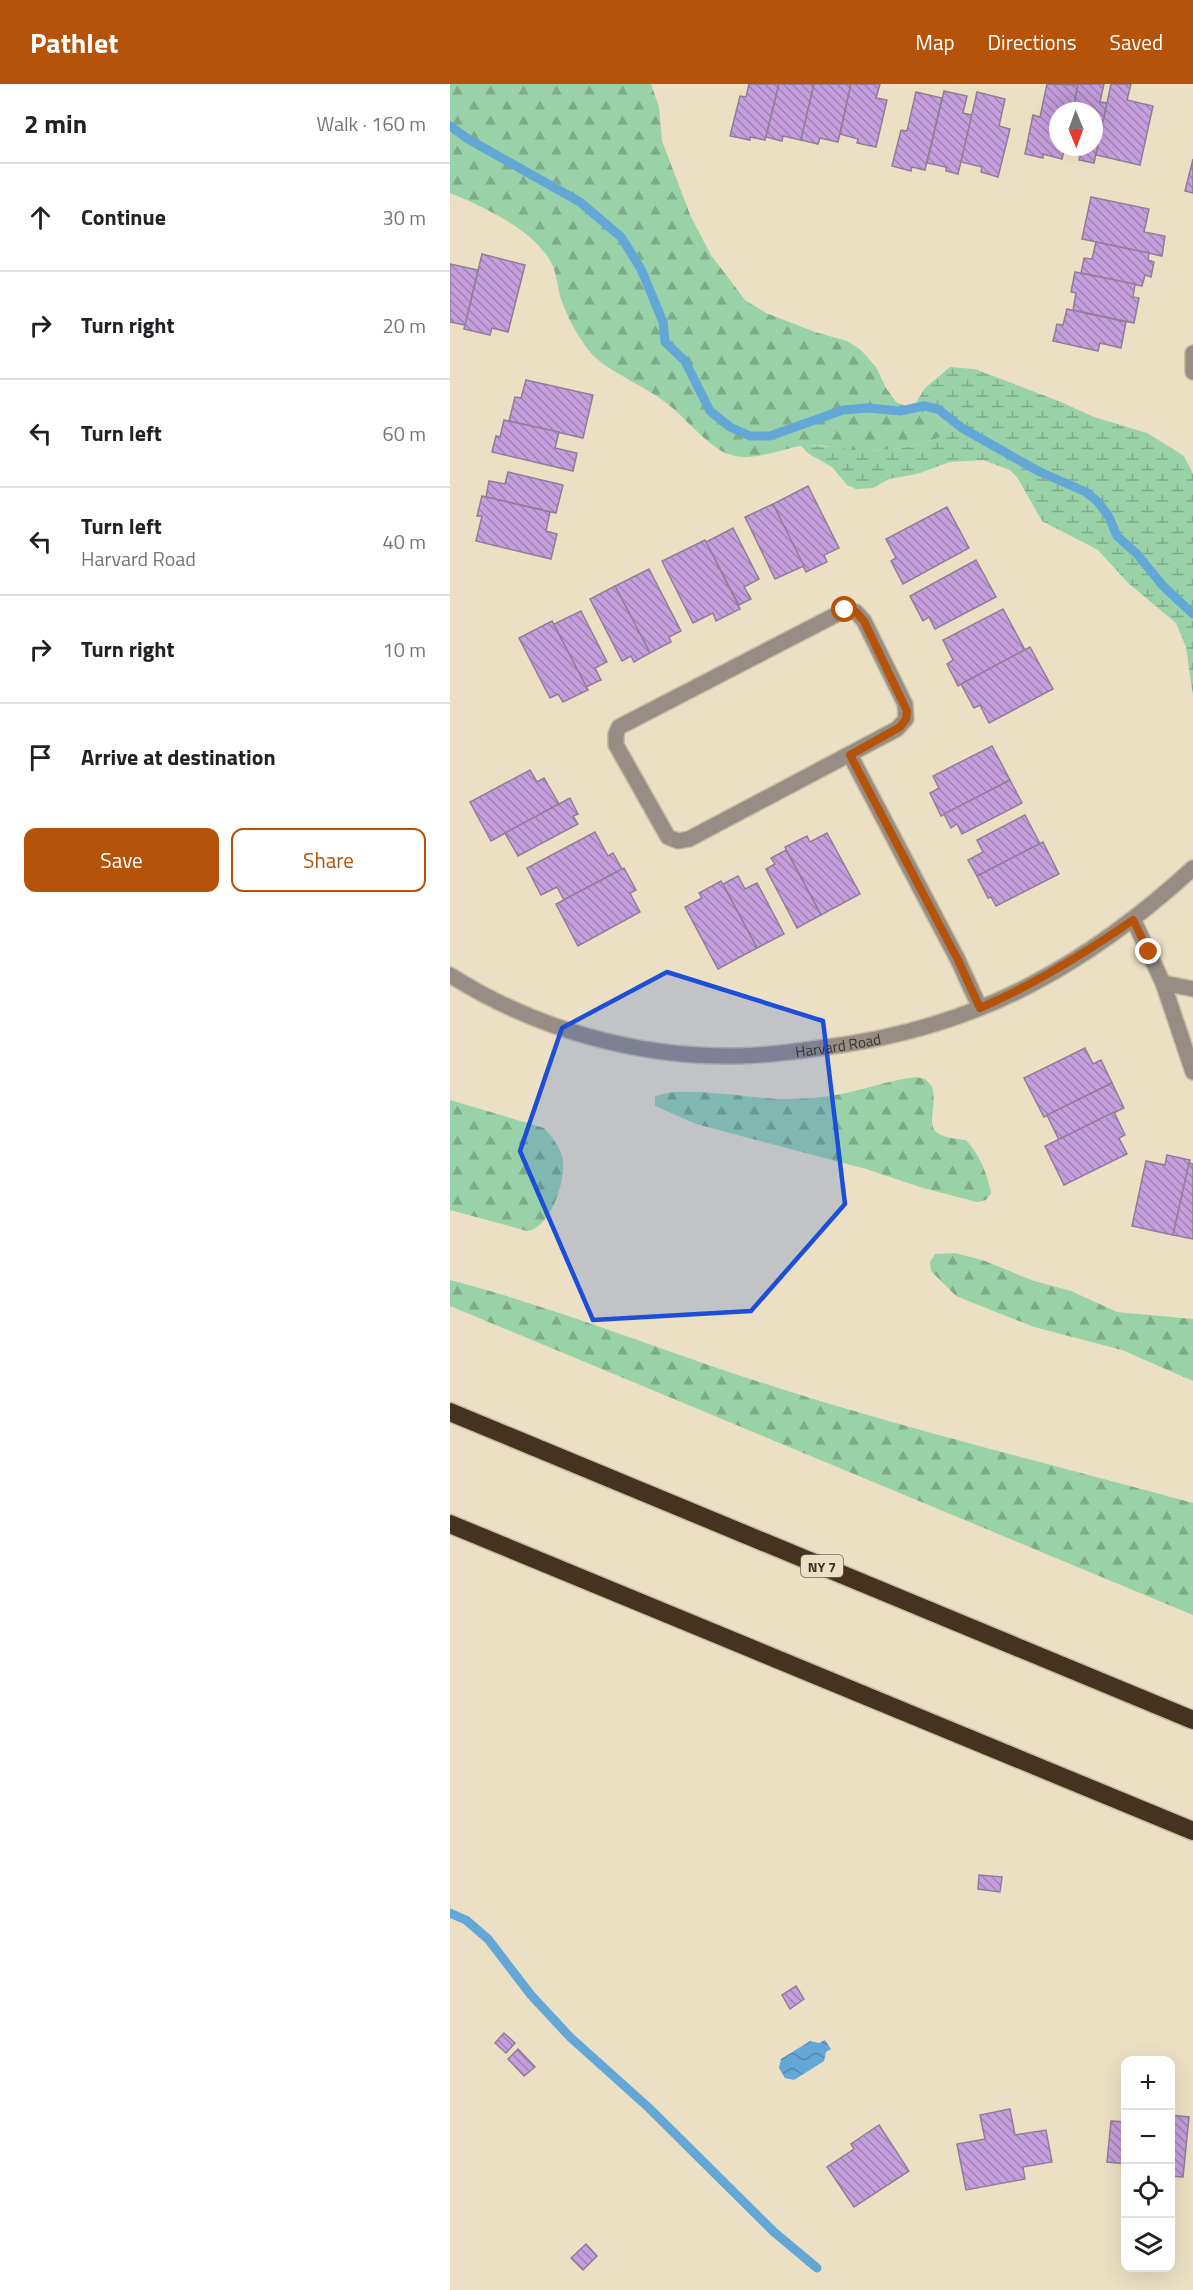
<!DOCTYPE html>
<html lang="en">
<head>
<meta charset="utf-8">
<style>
  body { margin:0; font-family:"Titillium Web",sans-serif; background:#f6f6f6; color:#202124 }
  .controls { position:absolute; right:18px; bottom:18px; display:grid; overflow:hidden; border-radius:12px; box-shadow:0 6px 24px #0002 }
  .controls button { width:54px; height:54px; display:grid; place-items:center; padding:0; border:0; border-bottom:2px solid #e0e0e0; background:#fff; color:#202124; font:30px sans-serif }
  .compass { position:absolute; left:599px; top:18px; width:54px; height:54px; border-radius:50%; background:#fff; box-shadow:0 6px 24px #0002; rotate:179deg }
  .stop { position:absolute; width:18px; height:18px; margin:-14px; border:4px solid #b45309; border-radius:50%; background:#fff }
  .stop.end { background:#b45309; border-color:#fff; box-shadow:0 2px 6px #0008 }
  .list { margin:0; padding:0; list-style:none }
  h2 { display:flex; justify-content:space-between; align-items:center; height:78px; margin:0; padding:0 24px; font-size:26px }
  h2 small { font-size:20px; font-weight:400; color:#757577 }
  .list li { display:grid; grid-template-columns:39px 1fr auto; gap:18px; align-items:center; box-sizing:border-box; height:108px; padding:0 24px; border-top:2px solid #e0e0e0 }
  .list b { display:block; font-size:22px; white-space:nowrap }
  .list p { margin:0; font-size:20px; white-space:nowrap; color:#757577 }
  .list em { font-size:20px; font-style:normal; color:#757577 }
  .actions { display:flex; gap:12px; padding:18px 24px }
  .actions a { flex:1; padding:14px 0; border:2px solid #b45309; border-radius:12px; text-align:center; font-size:21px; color:#b45309 }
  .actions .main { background:#b45309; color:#fff }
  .icon { flex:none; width:33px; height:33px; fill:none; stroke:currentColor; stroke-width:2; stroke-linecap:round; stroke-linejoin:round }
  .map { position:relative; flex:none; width:743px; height:2206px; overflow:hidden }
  header { display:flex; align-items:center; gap:36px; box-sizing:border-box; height:84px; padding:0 30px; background:#b45309; color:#fff }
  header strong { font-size:28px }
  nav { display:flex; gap:33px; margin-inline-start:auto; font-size:21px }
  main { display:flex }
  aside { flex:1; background:#fff }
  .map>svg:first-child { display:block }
  .forest { fill:url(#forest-firs) }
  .wetland { fill:url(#wetland-marsh) }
  .water { fill:url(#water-waves) }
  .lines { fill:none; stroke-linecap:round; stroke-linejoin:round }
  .stream { stroke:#63a7d6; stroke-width:9 }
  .building { fill:url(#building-back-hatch); stroke:#8e7f98; stroke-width:1.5 }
  .minor-casing { stroke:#c7bea4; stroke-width:18 }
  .highway-casing { stroke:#c7bea4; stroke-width:21 }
  .minor { stroke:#978d84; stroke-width:15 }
  .highway { stroke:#453220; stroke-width:18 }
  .route { stroke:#b45309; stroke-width:8 }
  .marked { fill:#1d4ed8; fill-opacity:0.2; stroke:#1d4ed8; stroke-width:4.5; stroke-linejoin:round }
  .labels { text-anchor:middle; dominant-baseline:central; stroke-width:4.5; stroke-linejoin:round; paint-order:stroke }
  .shield { fill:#ebe0c3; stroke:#6e6858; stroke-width:1.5 }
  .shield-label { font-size:14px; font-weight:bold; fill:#39352a }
  .street-label { font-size:15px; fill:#39352a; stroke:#ebe0c3 }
</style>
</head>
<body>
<header>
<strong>Pathlet</strong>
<nav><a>Map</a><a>Directions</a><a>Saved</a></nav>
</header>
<main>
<aside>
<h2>2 min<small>Walk · 160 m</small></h2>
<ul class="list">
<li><svg class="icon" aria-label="ahead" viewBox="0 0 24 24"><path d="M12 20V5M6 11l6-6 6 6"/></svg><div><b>Continue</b></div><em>30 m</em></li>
<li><svg class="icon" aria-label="right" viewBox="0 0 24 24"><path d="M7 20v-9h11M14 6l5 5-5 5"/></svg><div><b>Turn right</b></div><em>20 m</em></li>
<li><svg class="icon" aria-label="left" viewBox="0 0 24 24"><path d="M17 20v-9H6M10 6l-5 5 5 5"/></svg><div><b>Turn left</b></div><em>60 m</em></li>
<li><svg class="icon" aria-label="left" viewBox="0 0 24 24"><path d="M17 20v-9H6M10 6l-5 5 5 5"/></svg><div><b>Turn left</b><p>Harvard Road</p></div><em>40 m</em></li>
<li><svg class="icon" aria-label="right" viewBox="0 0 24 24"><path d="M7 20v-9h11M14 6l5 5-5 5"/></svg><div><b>Turn right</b></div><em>10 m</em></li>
<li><svg class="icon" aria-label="arrive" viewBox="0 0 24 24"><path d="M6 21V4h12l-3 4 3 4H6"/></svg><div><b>Arrive at destination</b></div></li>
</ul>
<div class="actions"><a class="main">Save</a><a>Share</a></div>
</aside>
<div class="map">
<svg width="743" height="2206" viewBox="0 0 743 2206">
  <defs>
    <pattern id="forest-firs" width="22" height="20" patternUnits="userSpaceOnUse" patternTransform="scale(1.5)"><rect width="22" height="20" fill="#99d2a8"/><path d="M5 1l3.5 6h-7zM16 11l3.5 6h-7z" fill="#7eab89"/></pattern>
    <pattern id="wetland-marsh" width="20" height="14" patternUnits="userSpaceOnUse" patternTransform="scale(1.5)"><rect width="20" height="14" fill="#99d2a8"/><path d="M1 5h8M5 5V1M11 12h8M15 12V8" fill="none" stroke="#7eab89"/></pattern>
    <pattern id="water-waves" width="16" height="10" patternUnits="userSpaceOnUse" patternTransform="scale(1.5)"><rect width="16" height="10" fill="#63a7d6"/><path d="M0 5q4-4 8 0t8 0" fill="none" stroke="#5389ae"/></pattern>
    <pattern id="building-back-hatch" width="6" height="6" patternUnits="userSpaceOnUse" patternTransform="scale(1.5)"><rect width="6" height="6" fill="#c59edd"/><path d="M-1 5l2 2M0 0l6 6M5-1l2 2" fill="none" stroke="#a182b3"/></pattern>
  </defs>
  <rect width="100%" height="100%" fill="#ebe0c3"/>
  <!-- forest -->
  <g class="forest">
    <path d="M0,0H201L209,23L212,57L241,133L261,171L295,216L316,229L365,248L397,257L411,266L426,283L436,304L446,318L462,325L488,333L497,342L493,352C471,362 433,368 408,367C393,366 378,361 363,361C336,361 305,380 278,370C260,364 235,334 219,321C198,303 157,288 140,268C126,250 117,233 110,212C108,203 107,194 104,185C90,148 34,123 0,109Z"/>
    <path d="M466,993L475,995L482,1002C490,1034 463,1051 516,1056C530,1071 537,1089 541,1109L536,1116L527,1118L473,1104L416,1085L246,1040L205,1022V1013C226,1000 304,1015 332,1015C350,1015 368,1014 386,1011C414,1006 439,996 466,993Z"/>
    <path d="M0,1016L94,1044C101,1052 109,1061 112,1072C118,1092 101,1145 77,1147L0,1126Z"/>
    <polygon points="505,1169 535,1177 584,1197 621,1207 667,1228 743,1235 743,1297 672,1266 584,1243 506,1212 481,1187 480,1178 485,1170"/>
    <path d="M0,1196C108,1224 212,1267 319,1301C459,1346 602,1380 743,1419V1531L0,1222Z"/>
  </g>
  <!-- wetland -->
  <path class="wetland" d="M500,283L525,285L611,318L644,333L697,349L734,372L743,390V612L736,563L726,539L677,498L648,466L592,437L567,393L560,386L533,376L500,378L467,390L439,395L423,404L406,405L397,401L382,383L359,370L350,361C369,361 387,364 406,366C430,369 471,362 492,352L497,342L488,333L462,325L475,304Z"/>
  <!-- water -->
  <polygon class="water" points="375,1956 381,1965 376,1968 374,1977 344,1996 335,1994 329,1984 331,1975 360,1957 369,1959"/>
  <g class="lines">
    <!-- stream -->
    <g class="stream">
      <polyline points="0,42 18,55 130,118 171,153 191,185 213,238 215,258 235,277 260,327 280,343 300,352 320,352 393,326 418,324 450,327 474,322 488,325 512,344 588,387 636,408 648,418 659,433 667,452 687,470 713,502 743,530"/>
      <polyline points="0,1829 16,1836 38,1855 81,1911 120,1953 199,2024 324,2148 367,2184"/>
    </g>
  </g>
  <!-- building -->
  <g class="building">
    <polygon points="299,0 329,0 315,56 300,53 300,56 280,52 290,12 296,13"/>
    <polygon points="329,0 364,0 351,56 333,52 332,57 316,53"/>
    <polygon points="364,0 401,0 388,58 370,54 368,60 351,56"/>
    <polygon points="401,0 430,0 426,14 437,16 426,63 407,59 408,55 390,50"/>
    <polygon points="597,0 628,1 623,27 608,27 608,63 615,63 612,75 593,70 593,74 575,70 583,31 590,33"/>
    <polygon points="628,0 654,0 650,18 657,19 644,79 629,76 630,72 614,68 615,63 644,63 644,27 623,27"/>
    <polygon points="661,0 681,0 677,16 703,22 690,81 646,71"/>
    <polygon points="494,7 517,12 513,29 522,31 508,90 496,87 496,83 477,79"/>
    <polygon points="466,8 492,14 475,86 462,83 461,87 442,82 451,46 457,47"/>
    <polygon points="527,8 555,15 549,42 560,45 548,93 531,88 532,83 511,78"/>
    <polygon points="743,75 743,109 735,107"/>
    <polygon points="641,113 699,125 694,148 715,152 712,172 632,155"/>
    <polygon points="646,158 699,169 698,176 704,178 701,193 695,191 692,202 631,189 634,174 642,175"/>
    <polygon points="32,170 75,181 58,248 42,244 40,251 14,245"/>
    <polygon points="0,180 28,186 15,241 0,238"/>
    <polygon points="625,188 685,200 683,213 689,214 684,239 623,226 626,209 621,208"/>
    <polygon points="617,225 676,238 671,264 650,259 648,267 603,257 607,240 613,241"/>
    <polygon points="76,296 143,311 133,354 59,337 65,313 71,314"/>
    <polygon points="54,336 109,348 105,364 127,369 123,387 42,368 46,352 50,353"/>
    <polygon points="58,388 113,401 106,429 36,413 39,397 55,400"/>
    <polygon points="358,402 389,464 374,471 377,478 356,488 323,420"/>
    <polygon points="32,412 100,428 96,447 107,450 101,475 26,457 32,432 27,432"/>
    <polygon points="323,420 354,482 325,495 295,433"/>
    <polygon points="497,423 519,464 453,500 441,477 446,474 436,455"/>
    <polygon points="283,444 309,495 294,503 301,515 289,521 256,458"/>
    <polygon points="255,456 290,525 266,537 263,529 243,539 212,477"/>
    <polygon points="526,476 546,513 485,545 479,533 473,537 460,512"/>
    <polygon points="199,485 231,547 219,553 221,558 200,569 165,502"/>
    <polygon points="165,502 200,569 184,578 181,572 172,577 140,515"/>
    <polygon points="553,525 575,566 508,602 497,580 503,576 493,556"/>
    <polygon points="131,527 157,578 145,584 151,596 136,603 104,540"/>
    <polygon points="102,537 138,606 113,618 108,610 100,614 69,554"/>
    <polygon points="580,563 603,605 539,639 530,621 524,624 511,600"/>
    <polygon points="542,662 560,696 491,732 480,709 489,704 483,692"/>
    <polygon points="80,686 87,698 94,694 109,720 41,757 20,718"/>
    <polygon points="560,696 572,719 512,750 507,740 501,744 494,730"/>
    <polygon points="120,714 128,730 123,732 128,740 68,772 55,749"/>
    <polygon points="575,731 590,760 527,792 518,776 533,768 527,756"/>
    <polygon points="145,748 158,772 163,769 172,785 114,816 107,803 91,811 77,784"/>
    <polygon points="377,749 410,810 371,831 335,763 357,752 360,758"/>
    <polygon points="593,758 609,790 546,822 541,813 538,814 527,792"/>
    <polygon points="336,766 371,831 347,844 316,785 325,780 321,774"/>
    <polygon points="174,784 186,806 180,809 190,828 128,862 106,820"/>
    <polygon points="288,792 295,805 307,799 334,850 307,864 273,800"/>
    <polygon points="271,797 307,864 268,885 235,823 252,814 249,809"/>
    <polygon points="635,964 643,980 651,976 662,999 594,1033 574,994"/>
    <polygon points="662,999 674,1024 609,1056 597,1031"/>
    <polygon points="664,1028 675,1051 669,1054 677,1070 614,1101 595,1062"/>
    <polygon points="717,1071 740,1076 723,1151 682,1142 696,1077 715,1081"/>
    <polygon points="739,1079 743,1080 743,1155 723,1151"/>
    <polygon points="529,1791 552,1793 550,1808 528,1805"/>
    <polygon points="346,1902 354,1915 340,1925 332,1911"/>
    <polygon points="54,1949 65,1959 56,1969 45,1959"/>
    <polygon points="68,1965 85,1983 74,1992 58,1975"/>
    <polygon points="560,2025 565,2051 596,2046 602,2078 573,2083 575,2095 516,2106 507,2060 535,2055 530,2031"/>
    <polygon points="720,2031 739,2033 733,2093 720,2092"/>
    <polygon points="661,2037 676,2038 676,2080 657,2078"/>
    <polygon points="429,2041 459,2087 404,2123 377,2083 404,2065 401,2060"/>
    <polygon points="136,2160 147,2172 133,2186 121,2174"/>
  </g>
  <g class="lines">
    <!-- minor casing -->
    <g class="minor-casing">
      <g id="minor">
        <polyline points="743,269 743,288"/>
        <polygon points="395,526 406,528 414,537 455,620 456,635 447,645 239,755 228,757 218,753 166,661 166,650 169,643"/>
        <polyline points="400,671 508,876 530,924"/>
        <polyline points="683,835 713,899 743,988"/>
        <path id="s1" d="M0,891C85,945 188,974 289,972C316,971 343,968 370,964C443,955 516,935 582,900C641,869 694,829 743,784"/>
        <polyline points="713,899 743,905"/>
      </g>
    </g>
    <!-- highway casing -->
    <g class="highway-casing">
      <g id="highway">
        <polyline points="0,1328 743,1636"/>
        <polyline points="0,1440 743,1747"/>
      </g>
    </g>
    <!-- minor -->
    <use href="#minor" class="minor"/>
    <!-- highway -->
    <use href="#highway" class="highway"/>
  </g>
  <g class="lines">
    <!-- route -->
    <path class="route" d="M395,526L406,528L414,537L457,627L456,635L450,643L400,671L508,876L530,924C585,900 634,870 683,836L699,868"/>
  </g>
  <!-- marked area -->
  <path class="marked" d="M217,888L373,937L395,1120L301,1227L143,1236L70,1067L112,944Z"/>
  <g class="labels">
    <!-- shield labels -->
    <rect class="shield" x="351" y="1471" width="42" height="22" rx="4.5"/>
    <g class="shield-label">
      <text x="372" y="1482">NY 7</text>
    </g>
    <!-- street labels -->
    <g class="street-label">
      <text stroke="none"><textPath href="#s1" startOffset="404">Harvard Road</textPath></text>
    </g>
  </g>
</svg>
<div class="controls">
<button>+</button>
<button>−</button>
<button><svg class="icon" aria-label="locate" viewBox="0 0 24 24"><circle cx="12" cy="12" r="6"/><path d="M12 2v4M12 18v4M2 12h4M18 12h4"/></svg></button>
<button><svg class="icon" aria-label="layers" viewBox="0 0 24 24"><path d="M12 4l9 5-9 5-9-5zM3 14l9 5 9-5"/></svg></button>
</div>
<svg class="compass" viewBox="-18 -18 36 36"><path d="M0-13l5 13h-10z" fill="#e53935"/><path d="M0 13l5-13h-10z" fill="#757577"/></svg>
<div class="stop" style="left:395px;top:526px"></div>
<div class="stop end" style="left:699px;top:868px"></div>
</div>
</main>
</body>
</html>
